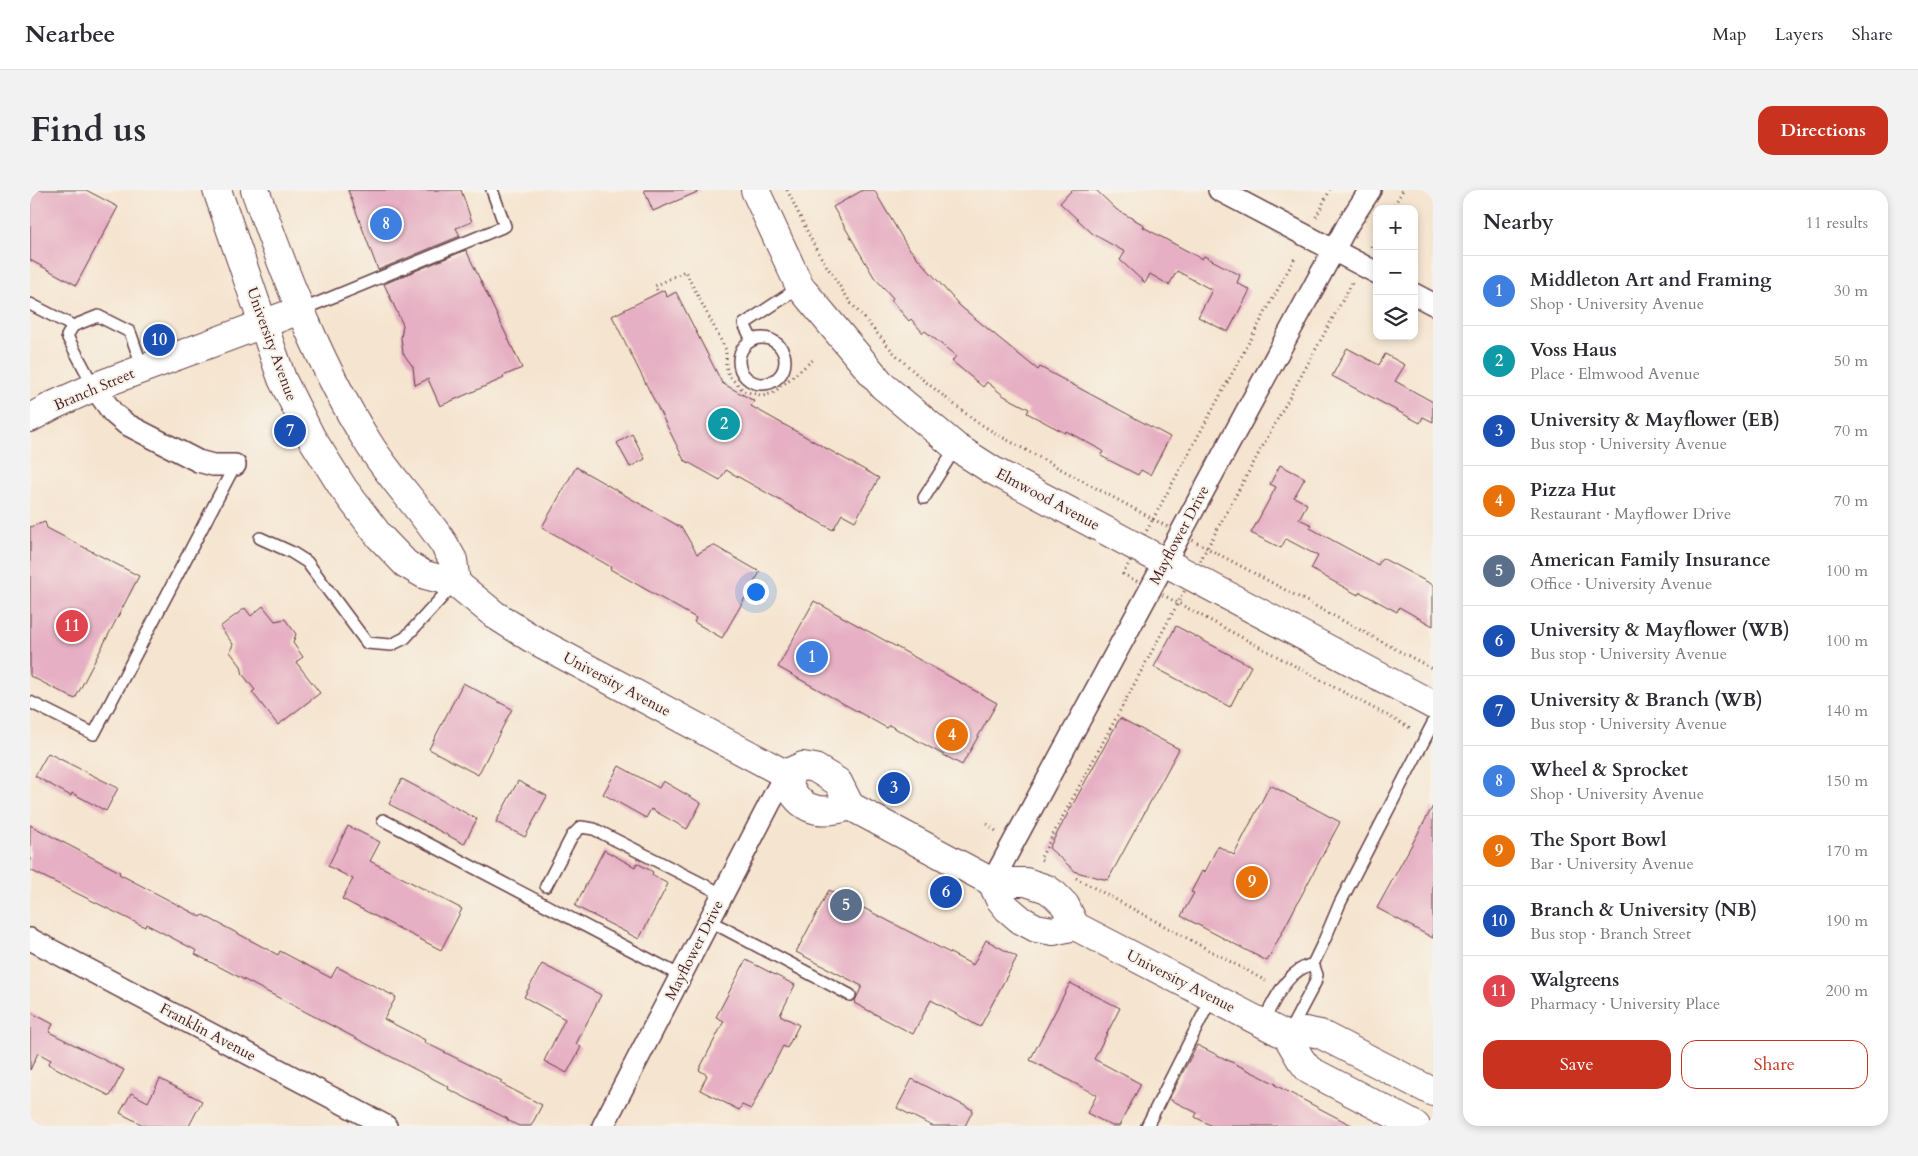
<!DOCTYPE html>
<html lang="en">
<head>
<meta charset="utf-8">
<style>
  body { margin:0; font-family:Cardo,serif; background:#f2f2f3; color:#2b2b33 }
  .controls { position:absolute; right:15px; top:15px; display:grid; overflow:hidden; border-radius:10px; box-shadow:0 2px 8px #0003 }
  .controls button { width:45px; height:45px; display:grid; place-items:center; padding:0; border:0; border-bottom:1px solid #e1e1e2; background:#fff; color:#2b2b33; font:25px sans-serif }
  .you { position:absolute; left:725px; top:401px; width:18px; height:18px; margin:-12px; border:4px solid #fff; border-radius:50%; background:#1a73e8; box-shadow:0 0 0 8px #1a73e833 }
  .badge { display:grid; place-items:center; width:32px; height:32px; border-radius:50%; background:#c8321e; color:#fff; font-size:16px; font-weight:700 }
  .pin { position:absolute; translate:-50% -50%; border:2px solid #fff; box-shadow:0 1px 5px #0006 }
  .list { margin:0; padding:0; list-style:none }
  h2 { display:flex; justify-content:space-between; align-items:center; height:65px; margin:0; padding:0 20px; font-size:21px }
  h2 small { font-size:16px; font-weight:400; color:#7c7c81 }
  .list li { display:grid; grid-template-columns:32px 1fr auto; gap:15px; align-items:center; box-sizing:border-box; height:70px; padding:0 20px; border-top:1px solid #e1e1e2 }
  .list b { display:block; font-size:19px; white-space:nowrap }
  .list p { margin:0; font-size:16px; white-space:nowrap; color:#7c7c81 }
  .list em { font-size:16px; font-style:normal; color:#7c7c81 }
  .actions { display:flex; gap:10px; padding:15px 20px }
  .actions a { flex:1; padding:11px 0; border:1px solid #c8321e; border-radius:15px; text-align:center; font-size:18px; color:#c8321e }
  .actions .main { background:#c8321e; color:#fff }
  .icon { flex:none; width:28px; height:28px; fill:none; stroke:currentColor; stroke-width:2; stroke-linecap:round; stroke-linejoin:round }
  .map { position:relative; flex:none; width:1403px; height:936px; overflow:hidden; border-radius:15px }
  header { display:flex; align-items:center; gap:30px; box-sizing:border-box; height:70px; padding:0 25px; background:#fff; border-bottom:1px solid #e1e1e2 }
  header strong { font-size:24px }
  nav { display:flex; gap:28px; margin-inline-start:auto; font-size:18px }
  .intro { display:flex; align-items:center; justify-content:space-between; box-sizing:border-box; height:120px; padding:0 30px }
  h1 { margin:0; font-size:35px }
  .button { padding:12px 22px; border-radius:15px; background:#c8321e; color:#fff; font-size:18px; font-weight:700 }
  main { display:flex; gap:30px; padding:0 30px }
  aside { flex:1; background:#fff; border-radius:15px; box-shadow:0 2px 8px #0003 }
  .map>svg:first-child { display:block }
  .building { fill:#e6afc3 }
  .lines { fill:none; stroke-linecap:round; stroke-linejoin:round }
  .lane-casing { stroke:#643d44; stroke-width:14 }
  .street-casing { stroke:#643d44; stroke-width:24 }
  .secondary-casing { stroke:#643d44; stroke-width:30 }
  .primary-casing { stroke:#643d44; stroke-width:30 }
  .path { stroke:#643d44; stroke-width:3; stroke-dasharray:1 4; stroke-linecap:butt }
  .lane { stroke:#fff; stroke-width:11 }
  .street { stroke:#fff; stroke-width:21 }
  .secondary { stroke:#fff; stroke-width:28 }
  .primary { stroke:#fff; stroke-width:28 }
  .labels { text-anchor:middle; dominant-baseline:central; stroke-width:4; stroke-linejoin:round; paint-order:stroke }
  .street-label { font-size:15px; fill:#4a1f2b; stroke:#f7f3e8 }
</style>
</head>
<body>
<header>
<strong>Nearbee</strong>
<nav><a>Map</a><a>Layers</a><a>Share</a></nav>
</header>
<div class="intro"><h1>Find us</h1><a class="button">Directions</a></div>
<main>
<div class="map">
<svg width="1403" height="936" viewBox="0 0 1403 936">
  <rect width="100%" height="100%" fill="#f7f3e8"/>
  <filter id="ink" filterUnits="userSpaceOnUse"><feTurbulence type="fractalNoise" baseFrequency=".02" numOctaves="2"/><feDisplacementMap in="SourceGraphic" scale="10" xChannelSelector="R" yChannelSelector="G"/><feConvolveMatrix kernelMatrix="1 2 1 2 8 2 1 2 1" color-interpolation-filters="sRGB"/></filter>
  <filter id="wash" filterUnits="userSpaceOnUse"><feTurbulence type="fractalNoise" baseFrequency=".0096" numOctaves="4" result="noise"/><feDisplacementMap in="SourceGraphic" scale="20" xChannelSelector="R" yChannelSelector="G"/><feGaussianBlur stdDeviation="1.12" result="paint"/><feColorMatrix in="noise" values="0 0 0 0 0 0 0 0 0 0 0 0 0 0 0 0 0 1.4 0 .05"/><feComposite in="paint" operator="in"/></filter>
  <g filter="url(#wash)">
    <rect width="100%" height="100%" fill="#f5e4cf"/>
    <g id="blocks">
      <!-- building -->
      <g class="building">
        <polygon points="0,0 56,0 88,17 46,95 0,70"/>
        <polygon points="318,0 431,0 442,32 426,38 430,46 348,80"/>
        <polygon points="614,0 672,0 623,21"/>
        <polygon points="833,0 844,0 877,56 930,116 1008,180 1010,177 1140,247 1120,285 1111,280 1108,285 1071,266 1073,261 1036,241 1035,243 997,223 999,219 974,206 957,192 953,197 922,171 926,166 895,141 893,143 881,129 879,131 861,110 863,108 844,87 803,17"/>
        <polygon points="1042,0 1066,0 1087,20 1114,35 1113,37 1172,69 1174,66 1210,85 1207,93 1220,100 1198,142 1168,127 1182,100 1147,81 1139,95 1120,84 1115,93 1090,70 1095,62 1063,44 1030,13"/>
        <polygon points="436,60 492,178 473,186 474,188 410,216 398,189 385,195 383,177 373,163 371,148 373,135 354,94"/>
        <polygon points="634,100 637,107 646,102 692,193 724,211 721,216 849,288 825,331 812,324 803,340 696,280 690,290 654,270 582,126"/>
        <polygon points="1317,158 1349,175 1355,164 1375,175 1365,191 1403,212 1403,232 1393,227 1390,233 1302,186"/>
        <polygon points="602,244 615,269 600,277 587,253"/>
        <polygon points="1250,275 1275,288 1264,307 1277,314 1269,329 1282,335 1280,338 1348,375 1352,368 1403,395 1403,436 1369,417 1367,422 1330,402 1328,405 1281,379 1288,366 1256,349 1251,358 1221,343 1246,297 1240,294"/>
        <polygon points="546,277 652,338 667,364 683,355 730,382 692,448 664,432 666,428 580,379 581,377 512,337"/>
        <polygon points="15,332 17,338 109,386 45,509 0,486 0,337"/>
        <polygon points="784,411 967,513 932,575 859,535 857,538 748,477"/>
        <polygon points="233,416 245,431 255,429 266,444 263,453 273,467 266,472 290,503 248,535 222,502 225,500 213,485 211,476 200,462 203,454 190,437 215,418 221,426"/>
        <polygon points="1146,436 1221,476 1200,517 1124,477"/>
        <polygon points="433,493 482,519 448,585 399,559"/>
        <polygon points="1090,528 1149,559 1078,690 1046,682 1019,658"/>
        <polygon points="18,563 88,598 76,621 42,603 41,606 5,586"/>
        <polygon points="589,576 629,598 633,591 671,613 657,639 621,619 616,628 573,604"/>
        <polygon points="372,589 447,629 434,654 359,614"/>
        <polygon points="488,591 517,606 495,647 466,632"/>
        <polygon points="1240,595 1310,632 1237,771 1151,726 1164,703 1161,702 1172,681 1175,682 1188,656 1204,665"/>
        <polygon points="1403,616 1403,748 1347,718"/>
        <polygon points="0,635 90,682 89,684 171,727 173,725 248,765 250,761 301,788 307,777 366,807 354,829 395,850 394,852 472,891 470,893 512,915 501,936 489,936 477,930 478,929 418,899 419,897 165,764 167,761 116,734 115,737 0,680"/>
        <polygon points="318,636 350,652 340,671 432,719 411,760 312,709 323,689 298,676"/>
        <polygon points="574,660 605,677 607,673 623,682 622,685 638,694 609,749 545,716"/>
        <polygon points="799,700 943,775 956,750 987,767 950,837 901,810 883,844 824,813 832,796 766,762"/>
        <polygon points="716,770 765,795 750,825 769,835 757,858 753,856 721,919 712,915 709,920 670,900 677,885 669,880 694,831 686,827"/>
        <polygon points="512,774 571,805 546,854 551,857 537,883 514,871 535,829 494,807"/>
        <polygon points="1040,793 1090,818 1064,869 1111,894 1089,936 1082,936 1057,923 1067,905 1000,870"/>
        <polygon points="0,822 23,834 19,842 94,880 80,906 18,874 21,870 8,863 0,880"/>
        <polygon points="1167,855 1246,894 1245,895 1323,936 1182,936 1165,927 1167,923 1139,909"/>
        <polygon points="130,889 172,911 159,936 115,936 90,923 101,903 118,912"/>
        <polygon points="882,889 943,920 935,936 902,936 867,918"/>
      </g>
    </g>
  </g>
  <g filter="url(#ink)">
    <use href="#blocks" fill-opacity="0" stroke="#643d44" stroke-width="1"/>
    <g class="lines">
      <!-- lane casing -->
      <g class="lane-casing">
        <g id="lane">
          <polyline points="0,114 43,136"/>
          <polyline points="271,120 475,36 462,0"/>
          <circle cx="732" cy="171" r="23"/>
          <polyline points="722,150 714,134 770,97"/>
          <polyline points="64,197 37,146 43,136 68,126 100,142 113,179"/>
          <polyline points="894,308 926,257"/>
          <polyline points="230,348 261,362 277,372 337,453 361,455 375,448 424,394"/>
          <polyline points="0,512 64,544 205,275"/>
          <polyline points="353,630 651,786"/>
          <polyline points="516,696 542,646 551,637 564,639 692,704"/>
          <polyline points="678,730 820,805"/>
          <path d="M1232,833C1245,811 1255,781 1283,774L1294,751L1310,713L1403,533"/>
          <polyline points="1259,842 1285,793 1287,785 1283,774"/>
          <polyline points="1117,936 1182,807"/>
        </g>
      </g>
      <!-- street casing -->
      <g class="street-casing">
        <g id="street">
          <polyline points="1189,0 1347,83"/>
          <polyline points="1384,104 1403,114"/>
          <polyline points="64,197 83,223 96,234 168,271 183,275 205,275"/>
          <polyline points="962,692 1288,89 1318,34 1340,0"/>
          <polyline points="0,749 356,936"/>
          <polyline points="573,936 755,584"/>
        </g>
      </g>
      <!-- secondary casing -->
      <g class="secondary-casing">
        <g id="secondary">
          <polyline points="725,0 770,97 853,196 926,257 962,280 1403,515"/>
          <polyline points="0,228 24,215 64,197 270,120"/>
        </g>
      </g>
      <!-- primary casing -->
      <g class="primary-casing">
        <g id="primary">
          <path d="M187,0L252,189L281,247L313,298L350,347L376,374L395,385L426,393L465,425L501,448L755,584C765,619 787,627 820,616"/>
          <path d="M225,0C256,87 289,175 339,254C361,289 391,319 414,354L423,370L426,393"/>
          <polyline points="755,584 773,576 785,578 808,592 820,616 962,692 996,692 1017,699 1025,705 1035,715 1045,736"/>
          <polyline points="962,692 969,708 977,718 991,730 1006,738 1023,741 1045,736 1257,846 1271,870 1279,880 1386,936"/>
          <polyline points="1257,846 1275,841 1290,844 1403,902"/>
        </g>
      </g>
      <!-- path -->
      <g class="path">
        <polyline points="757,0 787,61 820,112 865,164 892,189 944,230 970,246 1123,329 1266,66"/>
        <polyline points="1362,19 1373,0"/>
        <polyline points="1286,27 1300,0"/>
        <polyline points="1341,57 1347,46"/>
        <polyline points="1322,93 1177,358 1403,479"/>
        <polyline points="627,100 625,96 655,81 696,160 696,176 699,186 714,201 733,206 743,203 784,169"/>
        <polygon points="1123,329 1177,358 1148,413 1093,384"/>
        <polyline points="957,634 966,641"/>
        <polyline points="1012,670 1010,669 1148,413 1382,539"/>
        <polyline points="1046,688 1236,791"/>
      </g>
      <!-- lane -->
      <use href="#lane" class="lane"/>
      <!-- street -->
      <use href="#street" class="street"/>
      <!-- secondary -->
      <use href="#secondary" class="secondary"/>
      <!-- primary -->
      <use href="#primary" class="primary"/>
    </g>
  </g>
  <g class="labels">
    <!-- street labels -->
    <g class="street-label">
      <text transform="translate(242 154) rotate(70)">University Avenue</text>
      <text transform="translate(64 199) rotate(-23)">Branch Street</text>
      <text transform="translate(1018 309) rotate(28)">Elmwood Avenue</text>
      <text transform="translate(1149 345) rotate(-62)">Mayflower Drive</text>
      <text transform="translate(587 494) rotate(28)">University Avenue</text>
      <text transform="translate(664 760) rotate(-63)">Mayflower Drive</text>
      <text transform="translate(1151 791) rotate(27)">University Avenue</text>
      <text transform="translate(178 842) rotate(28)">Franklin Avenue</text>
    </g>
  </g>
</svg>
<div class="controls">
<button>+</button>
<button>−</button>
<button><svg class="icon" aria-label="layers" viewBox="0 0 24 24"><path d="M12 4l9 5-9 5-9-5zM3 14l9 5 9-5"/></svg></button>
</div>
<div class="you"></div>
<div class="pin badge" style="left:782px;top:467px;background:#3f7fe0">1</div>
<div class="pin badge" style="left:694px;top:234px;background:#0f9aa8">2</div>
<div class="pin badge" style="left:864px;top:598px;background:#1a4fb4">3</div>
<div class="pin badge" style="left:922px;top:545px;background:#e8710a">4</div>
<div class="pin badge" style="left:816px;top:715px;background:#5c6f8a">5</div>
<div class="pin badge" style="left:916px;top:702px;background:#1a4fb4">6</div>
<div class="pin badge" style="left:260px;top:241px;background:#1a4fb4">7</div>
<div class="pin badge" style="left:356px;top:34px;background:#3f7fe0">8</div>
<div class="pin badge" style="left:1222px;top:692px;background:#e8710a">9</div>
<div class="pin badge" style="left:129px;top:150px;background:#1a4fb4">10</div>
<div class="pin badge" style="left:42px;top:436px;background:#e0444e">11</div>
</div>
<aside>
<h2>Nearby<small>11 results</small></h2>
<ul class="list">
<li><span class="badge" style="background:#3f7fe0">1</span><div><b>Middleton Art and Framing</b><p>Shop · University Avenue</p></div><em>30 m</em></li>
<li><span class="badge" style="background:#0f9aa8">2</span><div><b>Voss Haus</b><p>Place · Elmwood Avenue</p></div><em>50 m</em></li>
<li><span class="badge" style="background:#1a4fb4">3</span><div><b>University &amp; Mayflower (EB)</b><p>Bus stop · University Avenue</p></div><em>70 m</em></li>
<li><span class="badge" style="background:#e8710a">4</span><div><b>Pizza Hut</b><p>Restaurant · Mayflower Drive</p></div><em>70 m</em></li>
<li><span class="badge" style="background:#5c6f8a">5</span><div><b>American Family Insurance</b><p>Office · University Avenue</p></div><em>100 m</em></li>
<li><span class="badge" style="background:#1a4fb4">6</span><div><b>University &amp; Mayflower (WB)</b><p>Bus stop · University Avenue</p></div><em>100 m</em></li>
<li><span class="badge" style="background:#1a4fb4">7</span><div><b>University &amp; Branch (WB)</b><p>Bus stop · University Avenue</p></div><em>140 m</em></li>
<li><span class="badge" style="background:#3f7fe0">8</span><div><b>Wheel &amp; Sprocket</b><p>Shop · University Avenue</p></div><em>150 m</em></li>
<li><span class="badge" style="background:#e8710a">9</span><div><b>The Sport Bowl</b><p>Bar · University Avenue</p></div><em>170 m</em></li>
<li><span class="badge" style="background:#1a4fb4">10</span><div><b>Branch &amp; University (NB)</b><p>Bus stop · Branch Street</p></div><em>190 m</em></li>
<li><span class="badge" style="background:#e0444e">11</span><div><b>Walgreens</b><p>Pharmacy · University Place</p></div><em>200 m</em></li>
</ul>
<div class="actions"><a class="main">Save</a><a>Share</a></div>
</aside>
</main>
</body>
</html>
